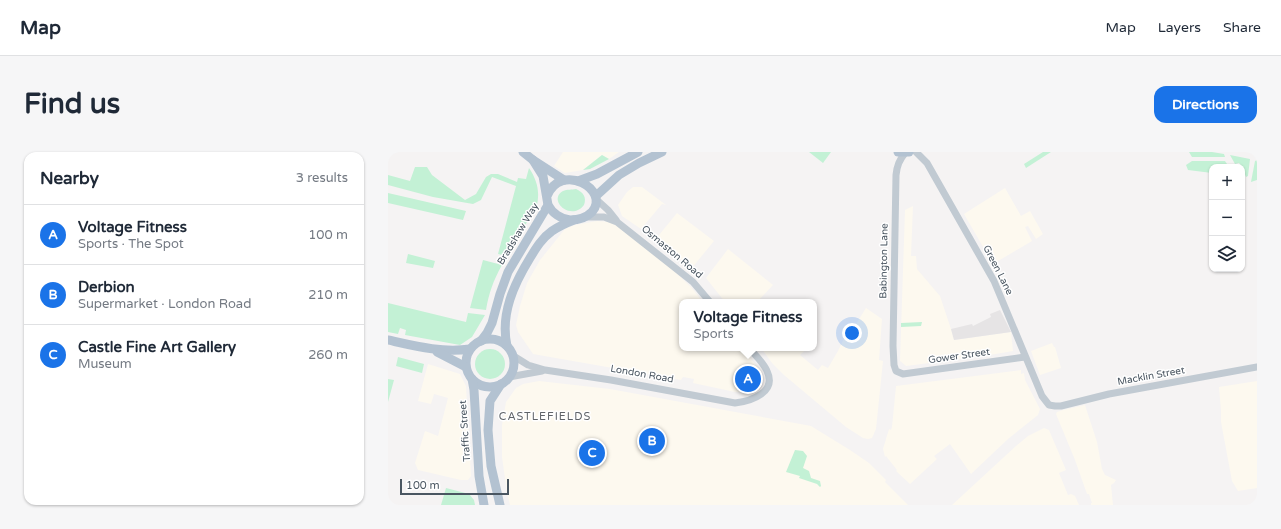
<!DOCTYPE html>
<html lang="en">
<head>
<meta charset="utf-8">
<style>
  body { margin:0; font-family:"Varela Round",sans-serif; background:#f6f6f7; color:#1f2937 }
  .controls { position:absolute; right:12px; top:12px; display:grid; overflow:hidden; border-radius:8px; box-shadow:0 1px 3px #0004 }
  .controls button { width:36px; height:36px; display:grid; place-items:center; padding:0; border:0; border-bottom:1px solid #e0e1e3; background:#fff; color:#1f2937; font:20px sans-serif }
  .scale { position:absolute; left:12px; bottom:10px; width:109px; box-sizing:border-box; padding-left:4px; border:2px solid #4a5661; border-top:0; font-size:11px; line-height:14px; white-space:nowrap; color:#4a5661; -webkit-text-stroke:3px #fff; paint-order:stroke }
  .you { position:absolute; left:464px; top:181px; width:14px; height:14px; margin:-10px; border:3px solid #fff; border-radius:50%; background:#1a73e8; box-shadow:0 0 0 6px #1a73e833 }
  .badge { display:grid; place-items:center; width:26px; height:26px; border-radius:50%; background:#1a73e8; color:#fff; font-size:13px; font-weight:700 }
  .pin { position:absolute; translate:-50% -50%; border:2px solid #fff; box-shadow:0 1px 4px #0006 }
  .popup { position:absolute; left:291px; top:147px; width:138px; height:52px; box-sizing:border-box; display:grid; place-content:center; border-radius:8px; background:#fff; filter:drop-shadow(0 1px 3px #0005); font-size:13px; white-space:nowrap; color:#747a83 }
  .popup b { font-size:15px; color:#1f2937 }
  .popup::after { content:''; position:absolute; left:50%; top:100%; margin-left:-8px; border:8px solid transparent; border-top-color:#fff }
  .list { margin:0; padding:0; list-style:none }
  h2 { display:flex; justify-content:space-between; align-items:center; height:52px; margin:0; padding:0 16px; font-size:17px }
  h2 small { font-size:13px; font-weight:400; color:#747a83 }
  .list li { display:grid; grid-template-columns:26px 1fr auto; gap:12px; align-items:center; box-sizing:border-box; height:60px; padding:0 16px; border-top:1px solid #e0e1e3 }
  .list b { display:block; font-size:15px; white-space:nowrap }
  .list p { margin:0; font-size:13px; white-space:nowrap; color:#747a83 }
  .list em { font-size:13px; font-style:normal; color:#747a83 }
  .icon { flex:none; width:22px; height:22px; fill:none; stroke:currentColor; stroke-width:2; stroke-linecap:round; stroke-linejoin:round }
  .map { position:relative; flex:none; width:869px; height:353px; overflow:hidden; border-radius:12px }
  header { display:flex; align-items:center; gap:24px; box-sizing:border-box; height:56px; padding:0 20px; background:#fff; border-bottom:1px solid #e0e1e3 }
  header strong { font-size:19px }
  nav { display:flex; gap:22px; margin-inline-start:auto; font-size:14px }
  .intro { display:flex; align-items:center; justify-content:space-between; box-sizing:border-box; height:96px; padding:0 24px }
  h1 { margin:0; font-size:28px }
  .button { padding:10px 18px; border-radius:12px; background:#1a73e8; color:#fff; font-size:14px; font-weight:700 }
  main { display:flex; gap:24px; padding:0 24px }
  aside { flex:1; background:#fff; border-radius:12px; box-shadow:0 1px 3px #0004 }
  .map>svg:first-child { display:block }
  .commercial { fill:#fdf9ef }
  .education { fill:#e6e4e5 }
  .green { fill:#c3f1d5 }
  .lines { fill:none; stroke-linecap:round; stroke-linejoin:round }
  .minor { stroke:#c1cad2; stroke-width:7 }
  .major { stroke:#b3c2d1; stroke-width:9 }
  .labels { text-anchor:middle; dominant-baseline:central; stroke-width:3; stroke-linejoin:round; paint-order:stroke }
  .street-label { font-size:10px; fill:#4a5661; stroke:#fff }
  .neighbourhood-label { font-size:11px; letter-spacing:1px; fill:#5f6368; stroke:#fff }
</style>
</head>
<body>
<header>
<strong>Map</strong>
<nav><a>Map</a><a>Layers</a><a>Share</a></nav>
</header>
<div class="intro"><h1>Find us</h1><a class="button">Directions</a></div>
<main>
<aside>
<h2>Nearby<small>3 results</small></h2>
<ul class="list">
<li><span class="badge">A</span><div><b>Voltage Fitness</b><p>Sports · The Spot</p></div><em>100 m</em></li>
<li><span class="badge">B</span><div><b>Derbion</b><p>Supermarket · London Road</p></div><em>210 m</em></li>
<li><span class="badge">C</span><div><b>Castle Fine Art Gallery</b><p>Museum</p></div><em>260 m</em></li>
</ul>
</aside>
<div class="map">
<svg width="869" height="353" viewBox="0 0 869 353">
  <rect width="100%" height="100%" fill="#f5f3f3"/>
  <!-- commercial -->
  <g class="commercial">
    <polygon points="175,0 231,0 221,7 214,3 195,18 177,21 166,14"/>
    <polygon points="245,35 254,35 278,53 274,52 253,77 234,64 230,53 239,40"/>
    <polygon points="617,36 633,64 642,59 655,82 648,87 640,74 637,75 644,89 605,112 576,62"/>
    <polygon points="525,54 523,104 528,104 529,117 552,144 563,177 566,188 623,180 625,199 596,204 518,214 512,209 517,58"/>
    <polygon points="289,61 326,89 304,116 267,88"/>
    <polygon points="209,69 220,70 230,74 283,116 303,135 315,150 294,150 294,196 354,196 372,218 374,222 374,231 369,237 363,239 347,240 305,231 306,227 295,225 293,228 145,202 130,180 128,173 132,154 139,131 152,108 177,77 187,73"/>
    <polygon points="340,97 385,133 369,150 337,150 318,126"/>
    <polygon points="478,156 494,167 491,208 495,209 488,277 484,286 480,287 475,286 458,275 396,223 384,211 373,196 419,196 412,203 430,218 434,213 440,216 450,199 460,178 468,172"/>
    <polygon points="664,191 666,195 667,195 673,216 652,223 643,199"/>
    <polygon points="40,212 72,222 78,234 83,324 80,328 73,328 30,318 27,311 37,279 50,284 60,246 46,242 43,252 30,249"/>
    <polygon points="633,218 633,222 636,221 637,228 652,257 650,263 620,287 583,322 562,292 546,304 549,307 522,332 508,319 509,318 498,304 497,305 495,297 501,277 503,278 504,275 508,234"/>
    <polygon points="151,229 222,237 423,274 462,298 481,311 498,328 497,330 520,353 122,353 119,341 114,305 114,273 118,250 128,236 135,232"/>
    <polygon points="869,229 869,336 850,339 844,329 833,270 833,259 831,235"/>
    <polygon points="697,253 709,290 714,317 717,323 728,328 726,331 723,333 725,353 703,353 703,351 704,351 701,342 699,342 687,308 668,262 669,260 675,258"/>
    <polygon points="656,276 661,278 678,318 671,321 680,343 683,342 687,344 691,353 564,353 628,294 640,284"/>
  </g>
  <!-- education -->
  <polygon class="education" points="612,158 623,180 566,188 563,177 584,172 585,174 603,165 602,162"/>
  <!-- green -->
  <g class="green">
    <polygon points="421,0 443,0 435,11"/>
    <polygon points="655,0 663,0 638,16 636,12"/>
    <polygon points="801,0 824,0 836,2 837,5 804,5"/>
    <polygon points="214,3 221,7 202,17 195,18"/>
    <polygon points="842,3 862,7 860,24 858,25 854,15 851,11 847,12"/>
    <polygon points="869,8 869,28 863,30 867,9"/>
    <polygon points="804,9 837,9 841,15 824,15 824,21 800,18 798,13"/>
    <path d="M27,15H39L44,23L77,48L88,42L98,25L103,22H110L129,30L130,26L138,27L141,16C149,28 152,39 149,53L119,104L110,102L128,34L104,25L93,48L85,52L45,45L0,33V23L22,29Z"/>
    <path d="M188,37C195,40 199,45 196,53C183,70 159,48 175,39C179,37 184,38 188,37Z"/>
    <polygon points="0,41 78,59 75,68 0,51"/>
    <polygon points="20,102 47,109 45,116 18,111"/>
    <path d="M95,108L114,113C105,129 101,141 98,158L82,156Z"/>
    <polygon points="0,151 78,170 80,161 97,163 84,185 72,193 17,183 18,178 12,176 10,182 0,180"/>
    <polygon points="534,170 533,174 513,175 513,171"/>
    <circle cx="102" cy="212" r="15"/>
    <polygon points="10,205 36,212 34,221 8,214"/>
    <polygon points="0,227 6,228 0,250"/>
    <polygon points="407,298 415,299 419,304 415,316 421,319 423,326 432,329 433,334 432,335 429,332 411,326 412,324 398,320"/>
    <polygon points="58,336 81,342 86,348 87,353 53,353"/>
  </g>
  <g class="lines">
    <!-- minor -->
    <g class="minor">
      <path d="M518,0C511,8 509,14 508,23L505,194L506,213L508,219L515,222L637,205"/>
      <polyline points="528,0 539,11 606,129 654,244 661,253 667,254 673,254 721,242 869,215"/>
      <polyline points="209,48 220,58 228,68"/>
      <polyline points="198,65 216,65 229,70 305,130 322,150"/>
      <path d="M124,203L140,213L157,218L223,228L347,251C364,249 389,240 379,219C375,210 367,203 361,196"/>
      <polyline points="121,225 154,219"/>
    </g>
    <!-- major -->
    <g class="major">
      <polyline points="135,0 145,8 176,28"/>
      <polyline points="510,0 521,0"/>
      <path d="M145,8L155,24L160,53C164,61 173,67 182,68C190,68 198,66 204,60C223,38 173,9 159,44"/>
      <polyline points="190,29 209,22 250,0"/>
      <polyline points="208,44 231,23 251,11 274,0"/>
      <circle cx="102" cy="211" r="24"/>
      <path d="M0,188C27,194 54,201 82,197"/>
      <polyline points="93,189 99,181 104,171 112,142 120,120 160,53"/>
      <path d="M119,194C112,162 126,132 142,106C148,96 154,86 164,79C170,75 178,71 186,68"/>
      <polyline points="49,200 78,215"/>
      <polyline points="84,227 86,238 91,324 96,353"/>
      <polyline points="112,353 103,314 100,278 102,249 113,232"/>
    </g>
  </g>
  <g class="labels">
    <!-- street labels -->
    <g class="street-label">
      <text transform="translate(130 82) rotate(-59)">Bradshaw Way</text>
      <text transform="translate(284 100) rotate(40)">Osmaston Road</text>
      <text transform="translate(496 109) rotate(-89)">Babington Lane</text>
      <text transform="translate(610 118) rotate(63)">Green Lane</text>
      <text transform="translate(571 204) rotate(-8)">Gower Street</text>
      <text transform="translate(254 222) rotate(10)">London Road</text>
      <text transform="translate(763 224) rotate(-10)">Macklin Street</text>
      <text transform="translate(77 279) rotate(-94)">Traffic Street</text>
    </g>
    <!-- neighbourhood labels -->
    <g class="neighbourhood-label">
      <text x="157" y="264">CASTLEFIELDS</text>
    </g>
  </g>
</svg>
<div class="controls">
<button>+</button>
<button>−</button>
<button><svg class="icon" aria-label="layers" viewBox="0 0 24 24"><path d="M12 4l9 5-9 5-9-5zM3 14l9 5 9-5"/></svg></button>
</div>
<div class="scale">100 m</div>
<div class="you"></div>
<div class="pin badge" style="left:360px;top:227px">A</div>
<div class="popup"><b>Voltage Fitness</b>Sports</div>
<div class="pin badge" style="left:264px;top:289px">B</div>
<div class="pin badge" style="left:204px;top:301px">C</div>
</div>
</main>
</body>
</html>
